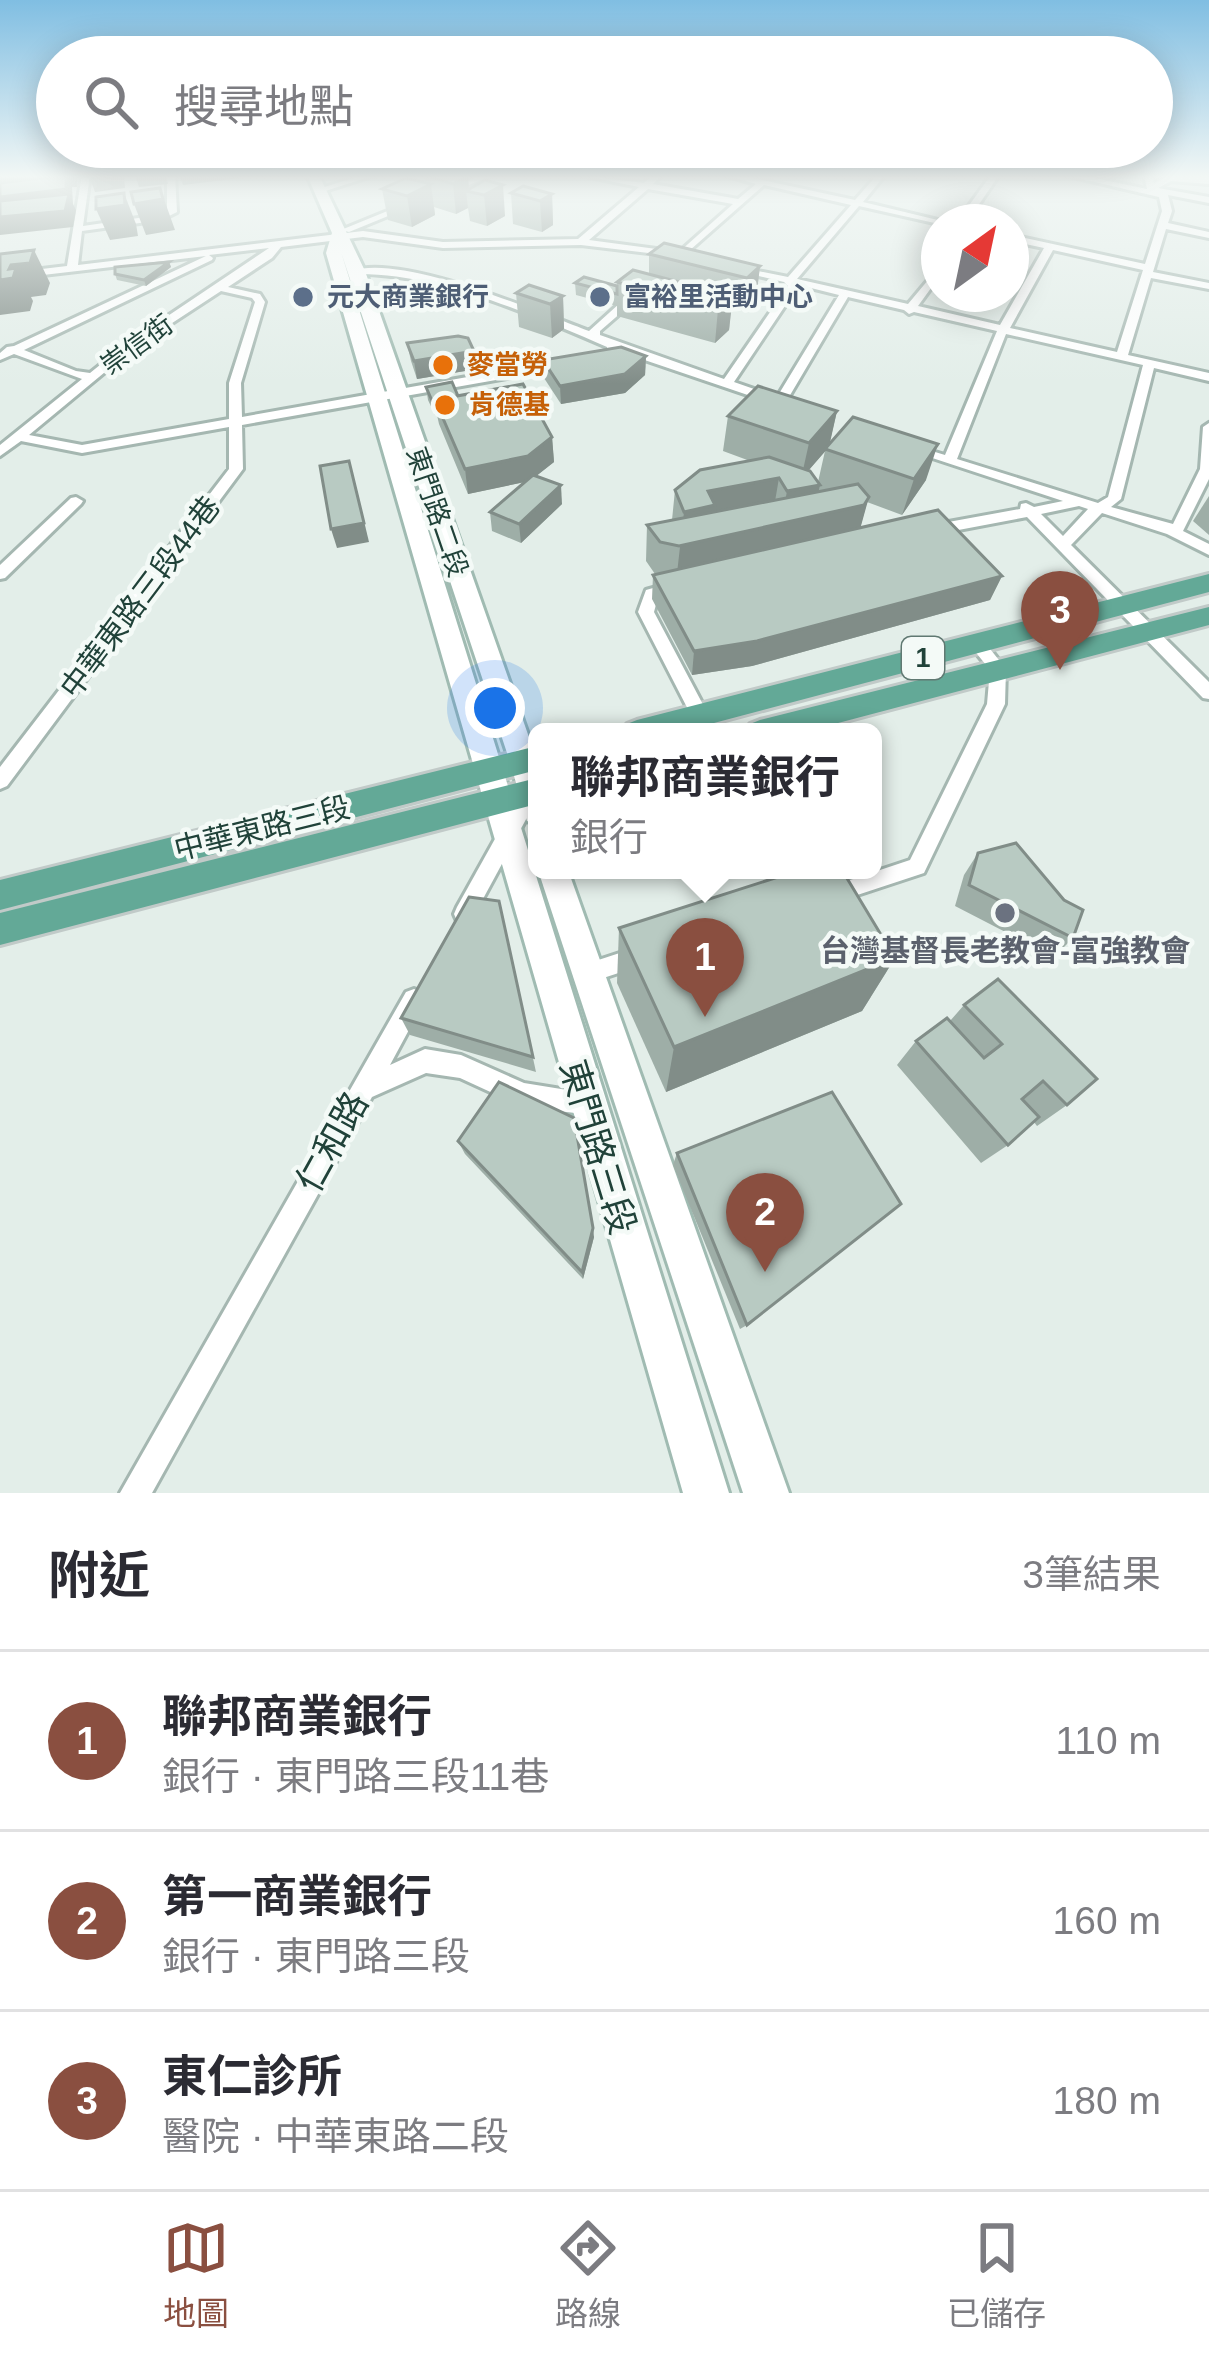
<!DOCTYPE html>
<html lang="zh-TW">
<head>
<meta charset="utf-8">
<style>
  body { margin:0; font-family:Arial,"Noto Sans TC",sans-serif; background:#f7f7f7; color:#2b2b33 }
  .compass { position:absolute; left:921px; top:204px; width:108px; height:108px; border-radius:50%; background:#fff; box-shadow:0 6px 30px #0003; rotate:33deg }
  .you { position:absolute; left:495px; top:708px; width:42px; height:42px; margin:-30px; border:9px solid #fff; border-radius:50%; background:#1a73e8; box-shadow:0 0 0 18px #1a73e833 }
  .badge { display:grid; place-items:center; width:78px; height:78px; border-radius:50%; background:#8a4f40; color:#fff; font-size:39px; font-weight:700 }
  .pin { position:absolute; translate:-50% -99px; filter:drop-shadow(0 3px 6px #0008) }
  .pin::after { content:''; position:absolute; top:63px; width:42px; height:36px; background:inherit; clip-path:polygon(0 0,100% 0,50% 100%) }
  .popup { position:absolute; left:528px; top:723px; width:354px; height:156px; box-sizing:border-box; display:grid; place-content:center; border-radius:18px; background:#fff; filter:drop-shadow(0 3px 9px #0005); font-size:39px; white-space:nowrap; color:#7c7c81 }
  .popup b { font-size:45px; color:#2b2b33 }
  .popup::after { content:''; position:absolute; left:50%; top:100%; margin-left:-24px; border:24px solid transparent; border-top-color:#fff }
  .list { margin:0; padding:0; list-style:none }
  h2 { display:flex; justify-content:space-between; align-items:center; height:156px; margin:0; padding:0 48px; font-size:51px }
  h2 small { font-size:39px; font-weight:400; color:#7c7c81 }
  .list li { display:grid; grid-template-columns:78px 1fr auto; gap:36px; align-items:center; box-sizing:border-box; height:180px; padding:0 48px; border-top:3px solid #e1e1e2 }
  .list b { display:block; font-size:45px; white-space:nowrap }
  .list p { margin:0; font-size:39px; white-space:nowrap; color:#7c7c81 }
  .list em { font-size:39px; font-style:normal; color:#7c7c81 }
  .icon { flex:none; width:66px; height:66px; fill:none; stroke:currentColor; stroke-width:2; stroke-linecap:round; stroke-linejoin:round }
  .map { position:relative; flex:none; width:1209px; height:1493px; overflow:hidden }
  .search { position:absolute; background:#fff; box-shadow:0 6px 30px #0003; left:36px; right:36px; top:36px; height:132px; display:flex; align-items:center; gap:30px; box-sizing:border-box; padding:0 42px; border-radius:66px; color:#7c7c81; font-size:45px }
  .sheet { height:696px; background:#fff }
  nav { display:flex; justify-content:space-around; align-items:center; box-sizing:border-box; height:168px; border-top:3px solid #e1e1e2; background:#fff; font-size:33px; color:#7c7c81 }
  nav a { display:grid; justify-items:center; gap:6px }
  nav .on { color:#8a4f40 }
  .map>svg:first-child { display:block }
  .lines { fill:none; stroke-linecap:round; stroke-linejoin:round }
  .minor-casing { stroke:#a5b7b1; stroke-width:6 }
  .secondary-casing { stroke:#a0bbb2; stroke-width:6 }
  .primary-casing { stroke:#c1cac8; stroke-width:6 }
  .minor { fill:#fff; fill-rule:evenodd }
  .secondary { fill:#fff; fill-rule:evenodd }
  .primary { fill:#63a997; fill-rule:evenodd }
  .wall { fill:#9eaea7; fill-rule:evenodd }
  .shaded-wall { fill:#818d88 }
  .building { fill:#b8cac2; stroke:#818d88; stroke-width:3 }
  .service-dot { fill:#5c6f8a; stroke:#f4faf7; stroke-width:4.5 }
  .food-dot { fill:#e8710a; stroke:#f4faf7; stroke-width:4.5 }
  .worship-dot { fill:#6b7280; stroke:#f4faf7; stroke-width:4.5 }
  .labels { text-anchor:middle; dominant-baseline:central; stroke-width:9; stroke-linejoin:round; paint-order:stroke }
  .far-service-label { font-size:27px; font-weight:bold; fill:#4e5e75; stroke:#f4faf7; text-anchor:start }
  .far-street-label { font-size:27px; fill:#204239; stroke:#f4faf7 }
  .far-food-label { font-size:27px; font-weight:bold; fill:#c56008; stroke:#f4faf7; text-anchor:start }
  .shield { fill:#f4faf7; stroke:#607972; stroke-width:3 }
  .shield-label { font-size:27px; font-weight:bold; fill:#204239 }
  .street-label { font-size:30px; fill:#204239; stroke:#f4faf7 }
  .worship-label { font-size:30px; font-weight:bold; fill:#5b616d; stroke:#f4faf7 }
  .near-street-label { font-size:36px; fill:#204239; stroke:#f4faf7 }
</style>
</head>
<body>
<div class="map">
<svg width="1209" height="1493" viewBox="0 0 1209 1493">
  <rect width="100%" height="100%" fill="#e3eee9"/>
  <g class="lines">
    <!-- minor casing -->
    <g class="minor-casing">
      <g id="minor">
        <path d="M82,175H90L83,226L159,215L167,211V175H175L177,212L161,220L82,231L78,265L363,231L443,242L578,239L639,187L580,175L644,183L653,175H662L653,184L738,199L756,184L725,175H739L855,200L877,175H885L863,202L946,222L939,224L859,206L797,279L908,304L939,267V277L918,306L1000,325L1044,248L1011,241V235L1145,264L1162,211L1159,197L1065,175H1080L1147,189L1144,175H1152L1154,183L1169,175L1209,178V184L1171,181L1158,188L1209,197V203L1168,195L1172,211L1168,223L1209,232V238L1166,229L1153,272L1209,283V289L1151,278L1128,355L1209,373V381L1154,368L1121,499L1111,507L1173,524L1200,469L1203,427L1209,423V479L1183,531L1209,544V555L1167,534L1102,513L1071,545L1209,682V699L1203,698L1027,517L932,535L925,530L932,525L1020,509L1021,504L1026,503L1034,507L1063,501L905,449L912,445L945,455L997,331L914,312L909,314L904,310L848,297L786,402L780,406L618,351L616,354L592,360V356L607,350V347C533,315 438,273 357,274L352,271C400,253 538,312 589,331L630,294H638V298L600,331V335L724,379L788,286L784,282L733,270V266L788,277L851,205L764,185L673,265L668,262L674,256L581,245L443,248L363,237L281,247L272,258L228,287L260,294L265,302L241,383L242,417L563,360L569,364L563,368L242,425L243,469L7,786L0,789V767L229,469V427L82,453L21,441L0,456V445L82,379L14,354L0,360V353L7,347L14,346L206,256L0,280V274L67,266ZM648,189L733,204L679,252L589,240ZM269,248L126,344L90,373L76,371L24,350L212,260L213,258L209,255ZM1053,250L1143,270L1117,352L1010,328ZM799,285L839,295L777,397L734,382ZM221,291L252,298L255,302L229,383V419L82,445L29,435L134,348ZM1006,334L1143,365L1108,497L1098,503L957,459ZM1079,506L1088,509L1063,536L1041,514Z"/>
        <polygon points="363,175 375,175 319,193 315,190"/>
        <polygon points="482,175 493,175 450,193 443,191"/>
        <polygon points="991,175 999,175 967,222 957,222"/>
        <polygon points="407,203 415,205 349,232 341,230"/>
        <polygon points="76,497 83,501 81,504 5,578 0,579 0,565 71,498"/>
        <polygon points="671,583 679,588 676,592 658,597 654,612 709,716 700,723 694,721 638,612 646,590"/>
        <polygon points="977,638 983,640 1006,669 1005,704 924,873 833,903 826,900 823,894 826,888 910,860 987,704 990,670 969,644"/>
        <polygon points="531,784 537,786 537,799 471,921 464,923 457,921 454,914 457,907 524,787"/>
        <polygon points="641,946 649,949 652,956 649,963 585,984 577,981 574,974 577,967"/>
        <polygon points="414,989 422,992 425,1000 390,1065 425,1049 461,1055 524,1083 592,1094 596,1102 592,1110 584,1114 523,1107 460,1078 426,1073 372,1097 152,1493 120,1493 406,992"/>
      </g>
    </g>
    <!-- secondary casing -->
    <g class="secondary-casing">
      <g id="secondary">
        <polygon points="307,175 319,175 365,271 537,760 537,825 527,821 510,762 341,252 729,1493 683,1493 326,253 332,233"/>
        <polygon points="538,870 568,870 789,1493 743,1493"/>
      </g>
    </g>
    <!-- primary casing -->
    <g class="primary-casing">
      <g id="primary">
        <polygon points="1209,574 1209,592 680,732 622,732 627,724 637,720"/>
        <polygon points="1209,607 1209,625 804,732 745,732 750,724 760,720"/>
        <polygon points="537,746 537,770 0,910 0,880"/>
        <polygon points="537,778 537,804 0,945 0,913"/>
      </g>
    </g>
    <!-- minor -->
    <use href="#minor" class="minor"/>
    <!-- secondary -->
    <use href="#secondary" class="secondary"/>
    <!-- primary -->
    <use href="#primary" class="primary"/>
  </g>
  <!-- wall -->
  <g class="wall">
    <polygon points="424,175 468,176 469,189 485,180 505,216 487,226 470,221 468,208 456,214 434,207 435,215 412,227 388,220 382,189 425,183"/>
    <polygon points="511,193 552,194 553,225 542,232 513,224"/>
    <polygon points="649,254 760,266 756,299 743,311 731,308 729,330 715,343 617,316 617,306 576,295 575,283 617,286 617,282 649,274"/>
    <polygon points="169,262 171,267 146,286 117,280 115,274"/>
    <polygon points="516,293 563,296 564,329 552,338 519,327"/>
    <polygon points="407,343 477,369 417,379 411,361"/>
    <polygon points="646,356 645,375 625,393 561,404 544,378 543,360"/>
    <polygon points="426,387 458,396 552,437 554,462 536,476 562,504 521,543 492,531 490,512 524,482 468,494 439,424 437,415 435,415 428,400"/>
    <path d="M837,411L829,445L926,480L902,515L867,502L860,528L1002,576L990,600L752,666L692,675L652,599L653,575L655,574L646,561L647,525L672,520L675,490L750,461L723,451L728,416ZM825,451L818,482L808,471Z"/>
    <polygon points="1209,496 1209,535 1193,521"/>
    <polygon points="978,853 1073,938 1054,957 955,906 964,875"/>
    <polygon points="499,901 536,1072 410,1035 401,1018"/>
    <polygon points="619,928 895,958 862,1011 666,1092 617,983"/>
    <polygon points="964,1005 1067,1105 1037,1126 1034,1122 1008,1145 981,1163 897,1065 916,1041 950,1021"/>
    <polygon points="458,1141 594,1237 583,1279 465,1154"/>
    <polygon points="677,1153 747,1325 740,1329 673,1165"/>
  </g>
  <!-- shaded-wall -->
  <g class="shaded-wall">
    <polygon points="37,175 78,175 77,187 72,187 73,204 76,210 73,227 0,235 0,179"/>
    <polygon points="98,175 124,175 125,188 95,192 89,176"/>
    <polygon points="135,175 166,175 168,184 139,187"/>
    <polygon points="179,175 240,175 241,178 183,185"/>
    <polygon points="468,176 469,191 466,191 468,208 456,214 453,184"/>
    <polygon points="431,184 435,215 412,227 407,196"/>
    <polygon points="503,185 505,216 487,226 484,195"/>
    <polygon points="160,188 175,230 146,235 134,204"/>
    <polygon points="124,193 136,224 138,236 110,240 96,209"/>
    <polygon points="552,194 553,225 542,232 540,201"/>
    <polygon points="34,250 50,283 46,295 31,297 33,301 30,311 0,315 0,278 9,269 11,265"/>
    <polygon points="169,262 171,267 146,286 144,280"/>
    <polygon points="760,266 756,299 743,311 747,278"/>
    <polygon points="563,296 564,329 552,338 550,304"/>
    <polygon points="733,296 729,330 715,343 718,309"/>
    <polygon points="474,351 477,369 417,379 414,361"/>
    <polygon points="646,356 645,375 625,393 561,404 560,386"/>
    <polygon points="837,411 829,447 801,479 809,443"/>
    <polygon points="552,437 554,462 530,481 468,494 465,469"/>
    <polygon points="938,444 926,480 902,515 914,479"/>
    <polygon points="779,478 773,513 781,523 787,491 820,485 813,516 869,497 859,533 676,582 684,512 708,491"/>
    <polygon points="354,479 369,542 337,548 331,529"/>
    <polygon points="561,485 562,504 521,543 519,524"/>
    <polygon points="1002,576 990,600 752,666 692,675 694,651"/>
    <polygon points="895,958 862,1011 666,1092 674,1047"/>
    <polygon points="593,1228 594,1237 583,1279 582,1272"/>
  </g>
  <!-- building -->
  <g class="building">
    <polygon points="0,175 37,175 0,179"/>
    <polygon points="67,175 66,189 0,197 0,183"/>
    <polygon points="424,175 463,175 468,176 453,184"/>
    <polygon points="406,178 431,184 407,196 382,189"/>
    <polygon points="485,180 503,185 484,195 466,191"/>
    <polygon points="523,186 552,194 540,201 511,193"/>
    <polygon points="160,188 163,199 134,204 131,192"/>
    <polygon points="124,193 125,205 96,209 96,197"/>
    <polygon points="69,194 65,211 0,217 0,201"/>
    <polygon points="664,243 760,266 747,278 649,254"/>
    <polygon points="34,250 30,263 11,265 9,269 16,268 13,278 0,280 0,254"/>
    <polygon points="169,262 144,280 115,274 115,267"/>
    <polygon points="633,270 733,296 718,309 617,282"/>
    <polygon points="584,277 617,286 617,294 575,283"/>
    <polygon points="529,285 563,296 550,304 516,293"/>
    <polygon points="458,336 468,338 474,351 414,361 407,343"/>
    <polygon points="621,347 646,356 625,374 560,386 543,360"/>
    <polygon points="452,382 458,396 435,400 436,402 433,403 426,387"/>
    <polygon points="523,384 552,437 528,456 465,469 435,400"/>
    <polygon points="758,386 837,411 809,443 728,416"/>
    <polygon points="853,417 938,444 914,479 825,449"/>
    <polygon points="769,457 810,471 820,485 787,491 779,478 708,491 715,505 684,512 675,490 700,470"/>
    <polygon points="349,461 364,523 331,529 320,466"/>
    <polygon points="533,475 561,485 519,524 490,512"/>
    <polygon points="858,484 869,497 864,505 679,546 660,542 647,525"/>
    <polygon points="938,510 1002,576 757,641 694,651 653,575"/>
    <polygon points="1016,843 1064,900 1083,910 1073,938 969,885 978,853"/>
    <polygon points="800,870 842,870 895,958 674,1047 619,928"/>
    <polygon points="469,897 499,901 533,1057 401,1018"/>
    <polygon points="998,979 1097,1079 1067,1105 1043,1081 1022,1099 1039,1117 1008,1145 916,1041 947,1018 984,1058 1002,1044 964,1005"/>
    <polygon points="499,1082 574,1118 593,1228 582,1272 458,1141"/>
    <polygon points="832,1092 901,1204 747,1325 677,1153"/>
  </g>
  <!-- sky -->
  <linearGradient id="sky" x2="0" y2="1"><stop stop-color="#80bee2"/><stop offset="0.46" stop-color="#f2f7f5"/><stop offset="1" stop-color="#f2f7f5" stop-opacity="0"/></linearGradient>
  <rect width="1209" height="384" fill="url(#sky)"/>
  <!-- markers -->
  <g class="service-dot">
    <circle cx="303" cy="297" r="12"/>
    <circle cx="600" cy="297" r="12"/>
  </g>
  <g class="food-dot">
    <circle cx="443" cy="365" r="12"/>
    <circle cx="445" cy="405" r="12"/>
  </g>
  <circle class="worship-dot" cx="1005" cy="913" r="12"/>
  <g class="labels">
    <!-- far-service labels -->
    <g class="far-service-label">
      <text x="327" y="297">元大商業銀行</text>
      <text x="624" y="297">富裕里活動中心</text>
    </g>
    <!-- far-street labels -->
    <g class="far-street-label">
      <text transform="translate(137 345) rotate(-36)">崇信街</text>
      <text transform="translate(437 512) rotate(71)">東門路二段</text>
    </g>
    <!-- far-food labels -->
    <g class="far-food-label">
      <text x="467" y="365">麥當勞</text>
      <text x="469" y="405">肯德基</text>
    </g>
    <!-- shield labels -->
    <rect class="shield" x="902" y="637" width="42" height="42" rx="9"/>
    <g class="shield-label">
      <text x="923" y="658">1</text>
    </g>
    <!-- street labels -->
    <g class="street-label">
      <text transform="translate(140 597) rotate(-53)">中華東路三段44巷</text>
      <text transform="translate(262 828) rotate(-14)">中華東路三段</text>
    </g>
    <!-- worship labels -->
    <g class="worship-label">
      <text x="1005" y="950">台灣基督長老教會-富強教會</text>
    </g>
    <!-- near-street labels -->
    <g class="near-street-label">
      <text transform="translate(332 1142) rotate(-61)">仁和路</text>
      <text transform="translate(598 1147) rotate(73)">東門路三段</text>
    </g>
  </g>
</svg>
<svg class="compass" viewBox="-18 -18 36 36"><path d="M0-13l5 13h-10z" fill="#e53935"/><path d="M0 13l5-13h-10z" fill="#7c7c81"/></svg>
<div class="you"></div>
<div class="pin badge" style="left:705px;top:1017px">1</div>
<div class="popup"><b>聯邦商業銀行</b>銀行</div>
<div class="pin badge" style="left:765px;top:1272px">2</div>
<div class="pin badge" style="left:1060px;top:670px">3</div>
<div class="search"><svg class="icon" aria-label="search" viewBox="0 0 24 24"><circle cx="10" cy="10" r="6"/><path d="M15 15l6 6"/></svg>搜尋地點</div>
</div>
<section class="sheet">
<h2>附近<small>3筆結果</small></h2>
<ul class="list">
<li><span class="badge">1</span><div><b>聯邦商業銀行</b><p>銀行 · 東門路三段11巷</p></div><em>110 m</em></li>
<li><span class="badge">2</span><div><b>第一商業銀行</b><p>銀行 · 東門路三段</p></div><em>160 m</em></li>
<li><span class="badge">3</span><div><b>東仁診所</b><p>醫院 · 中華東路二段</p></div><em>180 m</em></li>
</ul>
</section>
<nav>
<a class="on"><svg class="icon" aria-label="map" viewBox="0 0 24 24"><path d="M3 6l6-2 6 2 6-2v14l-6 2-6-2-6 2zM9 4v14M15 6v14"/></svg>地圖</a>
<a><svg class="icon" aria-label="directions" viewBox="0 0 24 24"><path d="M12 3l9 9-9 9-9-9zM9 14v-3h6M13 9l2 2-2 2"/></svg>路線</a>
<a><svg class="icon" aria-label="saved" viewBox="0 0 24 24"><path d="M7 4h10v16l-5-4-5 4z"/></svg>已儲存</a>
</nav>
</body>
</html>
